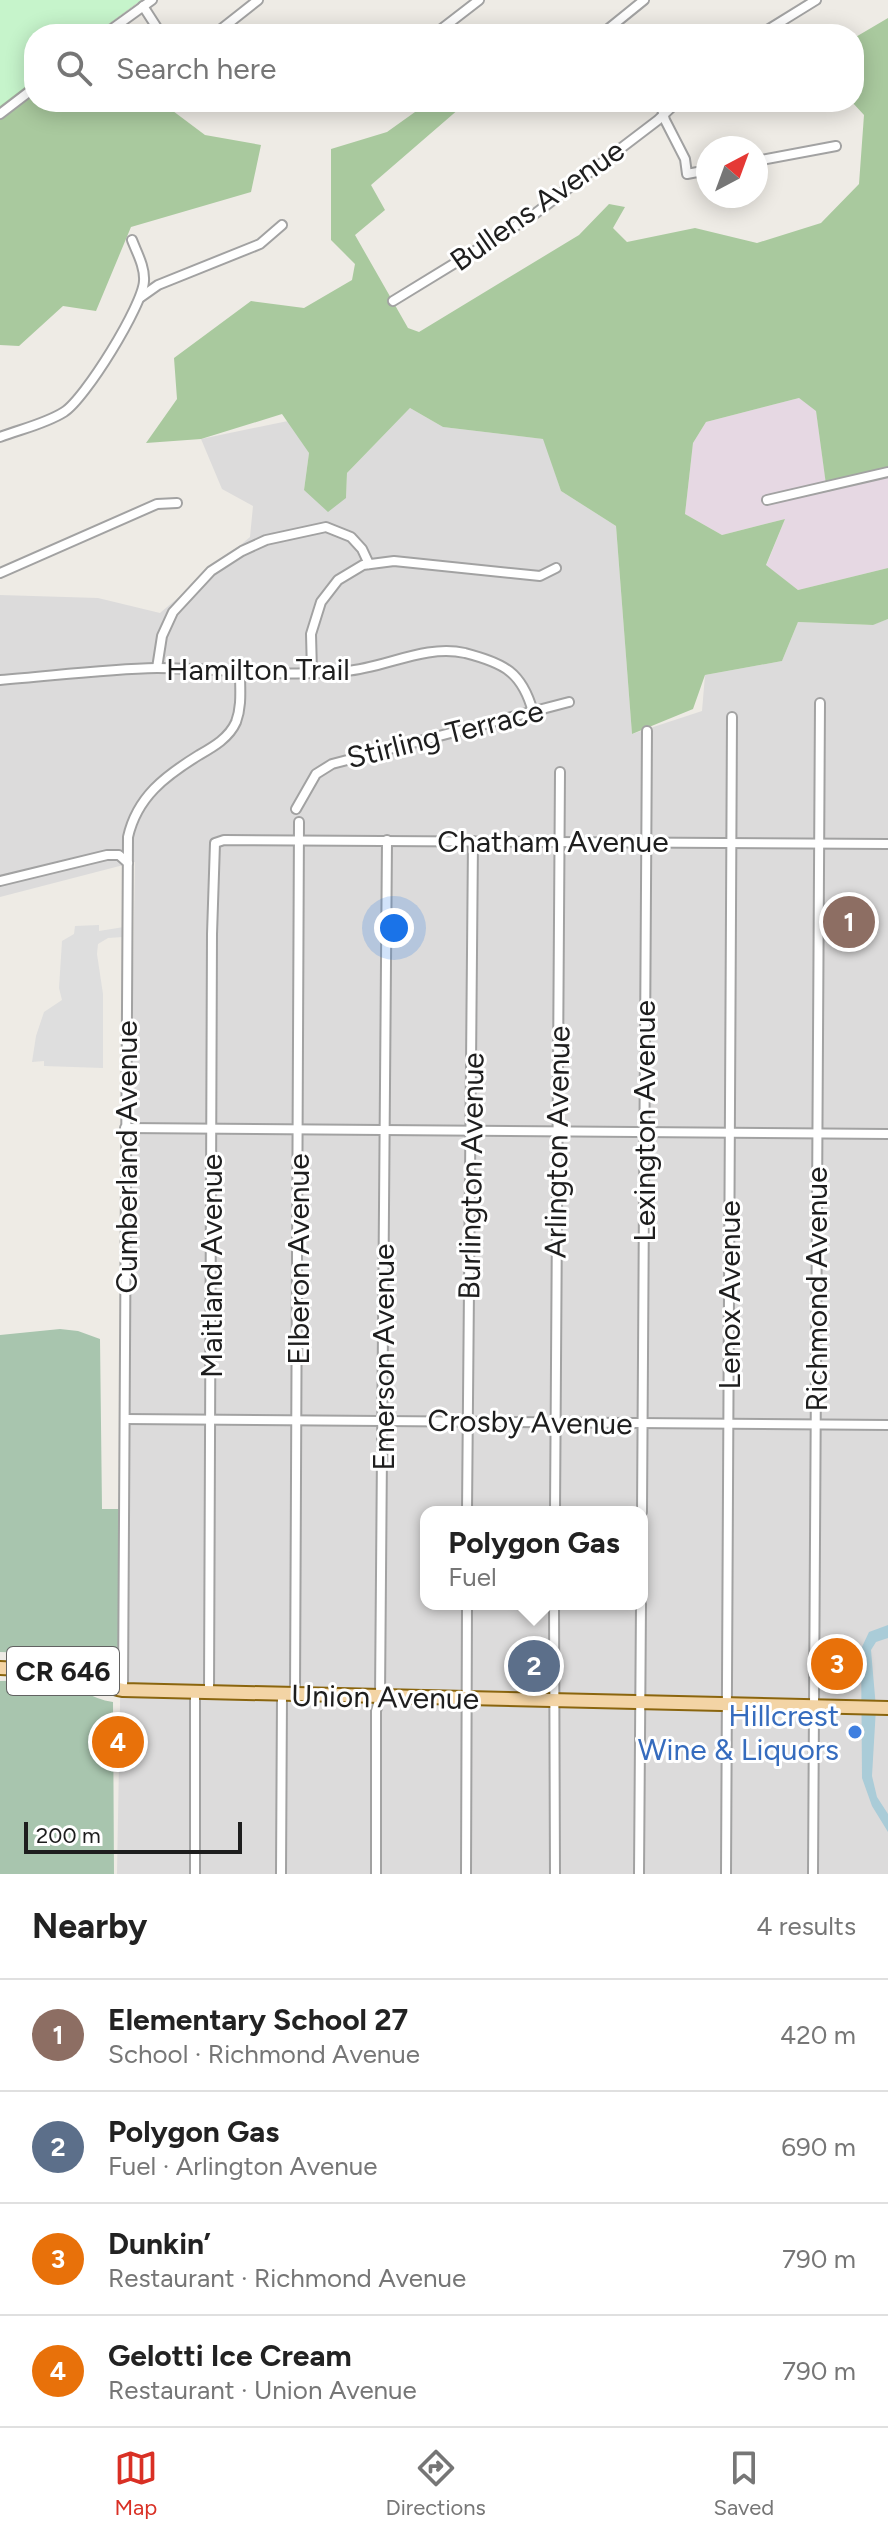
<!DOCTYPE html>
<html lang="en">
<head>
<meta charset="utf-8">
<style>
  body { margin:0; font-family:Figtree,sans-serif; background:#f6f6f6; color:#222 }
  .compass { position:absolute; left:696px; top:136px; width:72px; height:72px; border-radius:50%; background:#fff; box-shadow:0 4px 20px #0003; rotate:41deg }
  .scale { position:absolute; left:24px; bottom:20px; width:218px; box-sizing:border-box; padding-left:8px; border:4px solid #1e1e1e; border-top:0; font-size:22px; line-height:28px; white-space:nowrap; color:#1e1e1e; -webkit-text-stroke:6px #fff; paint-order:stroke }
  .you { position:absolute; left:394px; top:928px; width:28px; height:28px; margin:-20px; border:6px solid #fff; border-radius:50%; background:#1a73e8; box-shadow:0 0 0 12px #1a73e833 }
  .badge { display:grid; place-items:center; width:52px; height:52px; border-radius:50%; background:#d93025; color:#fff; font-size:26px; font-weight:700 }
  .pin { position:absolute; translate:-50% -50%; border:4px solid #fff; box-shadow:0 2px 8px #0006 }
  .popup { position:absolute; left:420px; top:1506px; width:228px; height:104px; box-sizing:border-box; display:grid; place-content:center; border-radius:16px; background:#fff; filter:drop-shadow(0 2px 6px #0005); font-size:26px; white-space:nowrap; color:#767676 }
  .popup b { font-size:30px; color:#222 }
  .popup::after { content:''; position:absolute; left:50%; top:100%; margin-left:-16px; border:16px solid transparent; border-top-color:#fff }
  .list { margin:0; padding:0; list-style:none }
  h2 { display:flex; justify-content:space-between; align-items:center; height:104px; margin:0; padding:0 32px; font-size:34px }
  h2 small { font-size:26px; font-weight:400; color:#767676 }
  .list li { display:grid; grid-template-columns:52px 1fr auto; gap:24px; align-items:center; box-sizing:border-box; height:112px; padding:0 32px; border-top:2px solid #e0e0e0 }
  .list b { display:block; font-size:30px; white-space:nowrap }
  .list p { margin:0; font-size:26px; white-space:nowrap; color:#767676 }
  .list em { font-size:26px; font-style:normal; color:#767676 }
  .icon { flex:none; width:44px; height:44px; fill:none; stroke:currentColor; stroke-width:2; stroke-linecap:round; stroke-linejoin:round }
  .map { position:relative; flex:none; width:888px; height:1874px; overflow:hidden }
  .search { position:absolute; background:#fff; box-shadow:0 4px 20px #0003; left:24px; right:24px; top:24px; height:88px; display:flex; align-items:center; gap:20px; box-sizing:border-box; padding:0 28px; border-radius:32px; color:#767676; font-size:30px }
  .sheet { height:552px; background:#fff }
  nav { display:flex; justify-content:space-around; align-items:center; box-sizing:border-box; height:112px; border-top:2px solid #e0e0e0; background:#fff; font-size:22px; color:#767676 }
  nav a { display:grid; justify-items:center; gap:4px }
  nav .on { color:#d93025 }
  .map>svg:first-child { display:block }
  .residential { fill:#dcdbdb; fill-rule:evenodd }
  .industrial { fill:#e6d8e3 }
  .forest { fill:#a9c99e }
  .cemetery { fill:#a8c5ae }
  .park { fill:#c6f4cb }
  .parking { fill:#dedede }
  .water { fill:#aaccd8 }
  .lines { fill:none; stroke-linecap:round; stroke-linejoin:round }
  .street-casing { stroke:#a2a2a2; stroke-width:12 }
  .primary-casing { stroke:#8a650e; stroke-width:16 }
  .street { stroke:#fff; stroke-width:8 }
  .primary { stroke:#f3d4a5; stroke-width:12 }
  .shop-dot { fill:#3f7fe0; stroke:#fff; stroke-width:3 }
  .labels { text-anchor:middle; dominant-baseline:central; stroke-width:6; stroke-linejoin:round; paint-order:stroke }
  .shield { fill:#fff; stroke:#626262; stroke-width:2 }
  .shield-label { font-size:28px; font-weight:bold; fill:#1e1e1e }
  .street-label { font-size:30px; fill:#1e1e1e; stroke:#fff }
  .shop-label { font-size:30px; fill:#366cbe; stroke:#fff; text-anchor:end }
</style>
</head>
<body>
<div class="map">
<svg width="888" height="1874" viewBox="0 0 888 1874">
  <rect width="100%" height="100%" fill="#eeebe5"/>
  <!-- residential -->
  <path class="residential" d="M410,408L443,427L544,439L561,491L616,526L632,734L702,711L705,675L782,661L798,622L872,625L888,619V1874H117L135,862L0,897V595L98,598L160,613L250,537L253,506L222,489L201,439L288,421L309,453L304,490L346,498L347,473ZM426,1512H642V1604H426Z"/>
  <!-- industrial -->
  <polygon class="industrial" points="799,398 816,410 827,491 888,474 888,568 798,590 766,566 785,519 722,535 685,514 693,443 706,422"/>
  <!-- forest -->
  <g class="forest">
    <polygon points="0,0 141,0 95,34 34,34 34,102 91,102 94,106 101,102 161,102 205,135 261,145 251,192 131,227 96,311 63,306 19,346 0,345"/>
    <polygon points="888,18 888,474 827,492 816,411 799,398 706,422 693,443 685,514 722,535 785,519 766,565 798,590 888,568 888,619 873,625 798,622 782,661 705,675 693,709 632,734 616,526 561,491 543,439 443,427 410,408 347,473 346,498 328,512 304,490 309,453 282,414 201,439 146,443 177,399 174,358 251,301 304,308 352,280 355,264 331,240 331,149 387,132 429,102 467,102 371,185 385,210 355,235 408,328 419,332 579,235 609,204 625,207 613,228 627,242 695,228 757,243 821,223 859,184 864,115 852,102 854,102 854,38"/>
  </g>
  <!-- cemetery -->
  <g class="cemetery">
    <polygon points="60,1329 78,1331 100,1339 102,1509 124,1509 121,1675 63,1654 0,1652 0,1335"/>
    <path d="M53,1680C75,1685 91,1699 113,1702L114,1874H0V1681Z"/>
  </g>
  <!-- park -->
  <polygon class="park" points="0,0 141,0 95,34 34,34 34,80 0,106"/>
  <!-- parking -->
  <polygon class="parking" points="99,925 99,931 124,927 123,937 108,938 98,944 97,954 103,994 103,1068 44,1066 44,1061 32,1062 36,1036 44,1012 62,1000 59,988 62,941 74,934 75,926"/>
  <!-- water -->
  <polygon class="water" points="888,1625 888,1638 876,1642 871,1650 876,1708 872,1776 877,1797 888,1814 888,1832 872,1806 862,1778 861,1649 869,1632"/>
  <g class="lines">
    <!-- street casing -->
    <g class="street-casing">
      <g id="street">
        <polyline points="143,6 161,34"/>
        <polyline points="105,34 152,0"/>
        <polyline points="215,34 258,0"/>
        <polyline points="435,34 479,0"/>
        <polyline points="602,34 644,0"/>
        <polyline points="761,34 816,0"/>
        <polyline points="660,102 665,120 685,159 687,174 708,170"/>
        <polyline points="0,114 34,88"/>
        <polyline points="756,161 836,146"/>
        <polyline points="141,297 158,285 260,244 282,225"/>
        <polyline points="393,301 532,216 658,120 677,102"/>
        <path d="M0,437C21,429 45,424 64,412C85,399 143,305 144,281C145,267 137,253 132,240"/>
        <polyline points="767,500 888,472"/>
        <polyline points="0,573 157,504 177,503"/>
        <polyline points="157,668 162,636 173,612 211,571 242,551 266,540 326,527 351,537 362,549 369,564"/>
        <polyline points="312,672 311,634 321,602 338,580 363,565 394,561 540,576 556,568"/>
        <path d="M0,680C52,676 105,669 157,668C220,668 283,678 346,671C385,668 425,644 465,653C504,663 522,672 533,712"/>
        <polyline points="296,809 316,774 332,764 569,702"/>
        <polyline points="0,881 107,855 119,855 128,863"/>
        <polyline points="125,1128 888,1134"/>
        <polyline points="125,1419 888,1425"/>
        <polyline points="467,1512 473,841"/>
        <polyline points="555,1512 560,772"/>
        <polyline points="642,1512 647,731"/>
        <polyline points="554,1604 555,1874"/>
        <path d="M123,1690L128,837C137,797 165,776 199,755C213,747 229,738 236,722C242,706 240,690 240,673"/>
        <polyline points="195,1693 195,1874"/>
        <polyline points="209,1693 212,934 215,843 224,840 888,844"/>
        <polyline points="295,1695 299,822"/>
        <polyline points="281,1874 282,1695"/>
        <polyline points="376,1874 376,1711 380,1697 387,840"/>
        <polyline points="466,1874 467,1604"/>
        <polyline points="639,1874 641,1604"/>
        <polyline points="726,1874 732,717"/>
        <polyline points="813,1874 820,703"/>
      </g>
    </g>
    <!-- primary casing -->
    <g class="primary-casing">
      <path id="primary" d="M0,1668C22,1669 47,1666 69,1672C88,1677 103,1687 123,1690L888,1708"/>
    </g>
    <!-- street -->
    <use href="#street" class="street"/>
    <!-- primary -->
    <use href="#primary" class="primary"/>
  </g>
  <!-- markers -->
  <circle class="shop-dot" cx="855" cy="1732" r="8"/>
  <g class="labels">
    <!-- shield labels -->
    <rect class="shield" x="7" y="1647" width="112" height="48" rx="6"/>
    <g class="shield-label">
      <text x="63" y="1671">CR 646</text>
    </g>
    <!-- street labels -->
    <g class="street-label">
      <text transform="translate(537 205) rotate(-35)">Bullens Avenue</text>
      <text x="258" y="669">Hamilton Trail</text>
      <text transform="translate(445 734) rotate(-14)">Stirling Terrace</text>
      <text x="553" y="841">Chatham Avenue</text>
      <text transform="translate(644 1121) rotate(-90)">Lexington Avenue</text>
      <text transform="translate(557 1142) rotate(-89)">Arlington Avenue</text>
      <text transform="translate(126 1157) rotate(-90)">Cumberland Avenue</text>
      <text transform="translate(471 1176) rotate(-89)">Burlington Avenue</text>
      <text transform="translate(298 1259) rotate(-90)">Elberon Avenue</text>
      <text transform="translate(211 1266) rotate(-90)">Maitland Avenue</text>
      <text transform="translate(816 1289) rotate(-90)">Richmond Avenue</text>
      <text transform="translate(729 1295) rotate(-90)">Lenox Avenue</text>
      <text transform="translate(383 1357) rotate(-90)">Emerson Avenue</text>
      <text transform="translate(530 1422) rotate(1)">Crosby Avenue</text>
      <text transform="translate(385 1697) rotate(1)">Union Avenue</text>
    </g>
    <!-- shop labels -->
    <g class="shop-label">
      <text x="839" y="1715">Hillcrest<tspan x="839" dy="34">Wine &amp; Liquors</tspan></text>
    </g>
  </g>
</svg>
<svg class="compass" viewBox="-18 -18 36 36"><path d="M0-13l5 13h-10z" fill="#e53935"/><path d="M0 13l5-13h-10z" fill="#767676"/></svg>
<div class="scale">200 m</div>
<div class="you"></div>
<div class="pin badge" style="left:849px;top:922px;background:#8d6e63">1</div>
<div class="pin badge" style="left:534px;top:1666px;background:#5c6f8a">2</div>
<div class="popup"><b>Polygon Gas</b>Fuel</div>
<div class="pin badge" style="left:837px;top:1664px;background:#e8710a">3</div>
<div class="pin badge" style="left:118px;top:1742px;background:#e8710a">4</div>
<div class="search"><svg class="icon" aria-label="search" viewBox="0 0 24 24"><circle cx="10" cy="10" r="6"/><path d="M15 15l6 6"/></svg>Search here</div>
</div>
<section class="sheet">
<h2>Nearby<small>4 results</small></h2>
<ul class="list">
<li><span class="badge" style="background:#8d6e63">1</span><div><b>Elementary School 27</b><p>School · Richmond Avenue</p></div><em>420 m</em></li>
<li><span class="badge" style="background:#5c6f8a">2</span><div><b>Polygon Gas</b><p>Fuel · Arlington Avenue</p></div><em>690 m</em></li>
<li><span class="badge" style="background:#e8710a">3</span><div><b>Dunkin’</b><p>Restaurant · Richmond Avenue</p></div><em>790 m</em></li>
<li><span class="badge" style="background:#e8710a">4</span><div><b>Gelotti Ice Cream</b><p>Restaurant · Union Avenue</p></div><em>790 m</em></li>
</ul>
</section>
<nav>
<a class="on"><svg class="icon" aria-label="map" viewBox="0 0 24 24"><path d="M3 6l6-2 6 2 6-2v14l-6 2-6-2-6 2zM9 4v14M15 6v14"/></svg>Map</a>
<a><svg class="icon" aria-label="directions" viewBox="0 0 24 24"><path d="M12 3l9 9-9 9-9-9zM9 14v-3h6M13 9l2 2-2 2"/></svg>Directions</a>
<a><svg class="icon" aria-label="saved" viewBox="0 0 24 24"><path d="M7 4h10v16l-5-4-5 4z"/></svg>Saved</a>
</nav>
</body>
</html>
